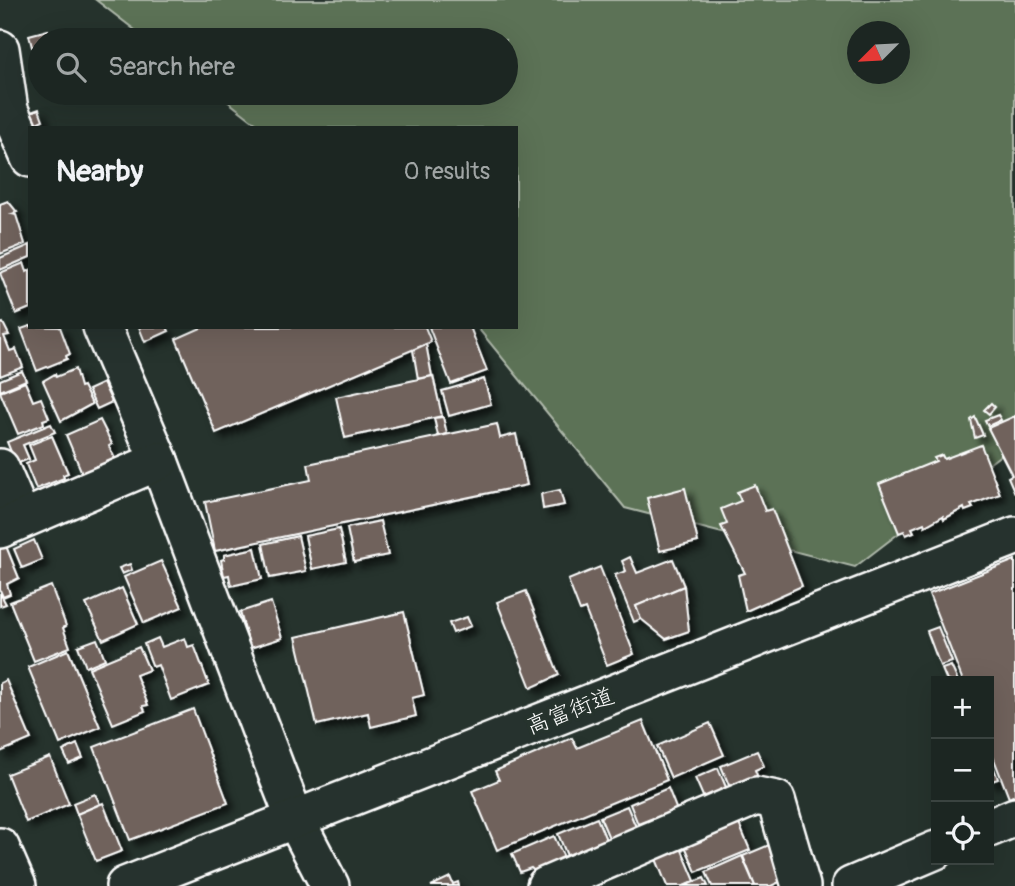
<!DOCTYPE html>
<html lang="en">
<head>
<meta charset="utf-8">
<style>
  body { margin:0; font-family:Pangolin,"Klee One",sans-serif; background:#252e2a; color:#f1f3f6 }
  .controls { position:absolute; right:21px; bottom:21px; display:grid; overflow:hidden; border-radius:0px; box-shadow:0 7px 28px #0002 }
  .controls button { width:63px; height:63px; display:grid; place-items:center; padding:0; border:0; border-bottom:2px solid #3a4340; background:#1c2622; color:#f1f3f6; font:35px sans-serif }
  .compass { position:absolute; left:847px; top:21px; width:63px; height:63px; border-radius:50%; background:#1c2622; box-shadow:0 7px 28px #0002; rotate:246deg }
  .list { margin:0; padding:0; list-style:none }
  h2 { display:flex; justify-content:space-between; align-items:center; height:91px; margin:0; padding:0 28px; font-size:30px }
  h2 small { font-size:23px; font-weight:400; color:#a0a5a5 }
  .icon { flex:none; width:38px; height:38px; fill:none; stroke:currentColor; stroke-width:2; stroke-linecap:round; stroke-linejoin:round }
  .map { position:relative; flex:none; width:1015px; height:886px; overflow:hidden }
  .search { position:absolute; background:#1c2622; box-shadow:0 7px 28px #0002; left:28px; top:28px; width:490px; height:77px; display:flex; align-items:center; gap:18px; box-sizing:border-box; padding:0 24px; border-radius:38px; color:#a0a5a5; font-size:26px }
  .panel { position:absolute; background:#1c2622; box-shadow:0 7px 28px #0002; left:28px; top:126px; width:490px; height:203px; border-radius:0px }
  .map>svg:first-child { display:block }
  .green { fill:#5c7256; stroke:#aeb8aa; stroke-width:2; fill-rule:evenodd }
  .building { fill:#6f625c; stroke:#fff; stroke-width:2; filter:url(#shadow) }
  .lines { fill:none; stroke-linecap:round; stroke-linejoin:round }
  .minor-casing { stroke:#fff; stroke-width:42 }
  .minor { stroke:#26332d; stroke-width:37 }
  .labels { text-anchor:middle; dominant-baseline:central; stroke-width:7; stroke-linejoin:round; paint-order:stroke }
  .street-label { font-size:23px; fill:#fff; stroke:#26332d }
</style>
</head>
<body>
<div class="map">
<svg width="1015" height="886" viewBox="0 0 1015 886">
  <defs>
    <filter id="shadow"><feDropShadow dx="6" dy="6" stdDeviation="3.5" flood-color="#0009"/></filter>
  </defs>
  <rect width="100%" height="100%" fill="#26332d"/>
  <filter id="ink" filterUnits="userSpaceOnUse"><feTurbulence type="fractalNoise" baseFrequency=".0143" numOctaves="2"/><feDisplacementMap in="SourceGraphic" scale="14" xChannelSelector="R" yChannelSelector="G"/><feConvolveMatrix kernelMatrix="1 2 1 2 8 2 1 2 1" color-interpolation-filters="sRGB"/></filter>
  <g filter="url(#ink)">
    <!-- green -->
    <path class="green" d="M96,0H1015V444L855,567L625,508L477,327H516V128H262L217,93H506V40H148ZM858,32H900V74H858Z"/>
    <!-- building -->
    <g class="building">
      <polygon points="48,30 50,40 40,40 40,45 32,47 29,35"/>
      <polygon points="39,109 43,120 32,125 28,113"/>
      <polygon points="8,201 17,212 12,214 16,215 25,244 0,254 0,204"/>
      <polygon points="30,245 30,257 0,270 0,258"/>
      <polygon points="24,263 27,272 30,270 30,308 16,314 0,273"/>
      <polygon points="3,323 9,335 4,336 10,351 16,349 23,367 0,376 0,324"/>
      <polygon points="30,326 60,327 70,354 66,356 67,359 37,371 21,329"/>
      <polygon points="139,327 167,327 169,331 145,342"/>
      <polygon points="203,327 425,327 431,342 216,433 176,339"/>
      <polygon points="429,327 470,327 487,371 451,384"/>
      <polygon points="426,344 432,376 418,379 413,350"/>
      <polygon points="75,369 80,387 83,386 92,404 61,421 43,381 55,374 56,377"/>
      <polygon points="22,371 26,380 0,391 0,380"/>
      <polygon points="433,376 442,416 345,438 336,397"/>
      <polygon points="484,379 491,404 449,416 442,391"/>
      <polygon points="25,382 33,401 41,398 49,418 43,420 44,424 18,434 0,392"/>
      <polygon points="103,383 112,402 97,409 88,390"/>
      <polygon points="991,403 995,407 989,414 984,410"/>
      <polygon points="998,415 1001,420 988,426 985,420"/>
      <polygon points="1015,416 1015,493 1008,477 1012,475 988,428"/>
      <polygon points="443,417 447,434 438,436 434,418"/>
      <polygon points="975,417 983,435 975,438 971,420"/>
      <polygon points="100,420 112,444 109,446 115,459 82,473 66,435"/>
      <polygon points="51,424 55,432 23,445 29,459 16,464 7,442"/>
      <polygon points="497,424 500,438 516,434 527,485 215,551 205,502 311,480 308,464"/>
      <polygon points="52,436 68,473 63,475 64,478 36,489 26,464 35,460 29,445"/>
      <polygon points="981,445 1000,494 971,505 973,508 965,511 964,508 944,519 943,516 925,526 924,523 912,528 914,532 906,535 904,531 899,533 879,484 936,461 934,458 942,455 944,459"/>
      <polygon points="755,485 765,511 772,509 802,586 746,611 738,575 745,573 721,526 727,524 721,509 741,501 737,492"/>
      <polygon points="685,488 698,542 660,551 647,498"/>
      <polygon points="560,490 564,505 543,509 541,494"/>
      <polygon points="380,521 388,555 354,562 347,528"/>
      <polygon points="339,529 346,562 312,569 305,536"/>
      <polygon points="298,536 306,571 270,578 263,544"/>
      <polygon points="34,540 42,560 22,568 14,549"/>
      <polygon points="6,546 19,578 7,584 10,594 3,597 0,590 0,549"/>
      <polygon points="255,548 262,579 231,586 229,575 224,576 221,560 224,559 224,555"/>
      <polygon points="630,557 637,573 673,559 684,586 636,606 641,619 634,622 615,575 626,571 622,561"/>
      <polygon points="1015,560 1015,795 1009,798 989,746 989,681 963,681 929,594"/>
      <polygon points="161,561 182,607 144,623 124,577"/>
      <polygon points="130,564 132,570 122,574 119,568"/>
      <polygon points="600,567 634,654 607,665 585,609 580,611 568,580"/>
      <polygon points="51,586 66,626 63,628 70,647 34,661 10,602"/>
      <polygon points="684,586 689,631 666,639 641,619 636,606"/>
      <polygon points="122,588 138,624 103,640 86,604"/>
      <polygon points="526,591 559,675 531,688 497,602"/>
      <polygon points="0,593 6,604 0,606"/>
      <polygon points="271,602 282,638 250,648 240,612"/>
      <polygon points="404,612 424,695 412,698 416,716 371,727 368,713 317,725 296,637"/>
      <polygon points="467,617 471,626 453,633 449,623"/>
      <polygon points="938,627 952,662 940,666 927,631"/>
      <polygon points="158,638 162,647 185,638 188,647 194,645 209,685 171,700 158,665 153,667 144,644"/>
      <polygon points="97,639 105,659 86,667 78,646"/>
      <polygon points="139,647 149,670 136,675 148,705 143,706 145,711 113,724 89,668"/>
      <polygon points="68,650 100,727 60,744 28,667"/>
      <polygon points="951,666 958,681 947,681 942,669"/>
      <polygon points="6,680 31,739 0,752 0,683"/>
      <polygon points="193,709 228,803 130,840 94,747"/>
      <polygon points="643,721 667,780 497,850 472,791 499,780 495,771 572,738 577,748"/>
      <polygon points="710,723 724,755 671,778 657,746"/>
      <polygon points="77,744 83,758 69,764 63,751"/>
      <polygon points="757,751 764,766 755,770 760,783 733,795 721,766"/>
      <polygon points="989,756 998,779 989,782"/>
      <polygon points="50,757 69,804 26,822 7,774"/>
      <polygon points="718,768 728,792 705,801 695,778"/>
      <polygon points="668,788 679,816 656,825 653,818 638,824 630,804"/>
      <polygon points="95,794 100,804 77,814 73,803"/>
      <polygon points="103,803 122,851 96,861 77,814"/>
      <polygon points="627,806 639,834 612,845 600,817"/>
      <polygon points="597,818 609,847 570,863 558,834"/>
      <polygon points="737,819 750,850 696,872 683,841"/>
      <polygon points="554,836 567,864 538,874 531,868 520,872 512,854"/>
      <polygon points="679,843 695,881 684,886 667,886 654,854"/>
      <polygon points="769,845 784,880 771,886 755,886 743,856"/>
      <polygon points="742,856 755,886 712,886 706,872"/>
      <polygon points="450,877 453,884 458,882 459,886 431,886"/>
      <polygon points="704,878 708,886 684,886"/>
    </g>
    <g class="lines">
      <!-- minor casing -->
      <g class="minor-casing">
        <g id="minor">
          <polyline points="0,49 9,110 30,158"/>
          <polyline points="102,327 159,461 277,773 295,819 330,886"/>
          <polyline points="0,468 22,519"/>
          <polyline points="0,529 159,461"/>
          <polyline points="989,828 1015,817"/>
          <polyline points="0,847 17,886"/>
          <polyline points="125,886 1015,536"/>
          <polyline points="546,886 756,796 776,800 801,886"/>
          <polyline points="851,886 936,850"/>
        </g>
      </g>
      <!-- minor -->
      <use href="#minor" class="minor"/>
    </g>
  </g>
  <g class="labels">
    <!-- street labels -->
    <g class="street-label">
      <text transform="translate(570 711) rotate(-21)">高富街道</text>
    </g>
  </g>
</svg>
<div class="controls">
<button>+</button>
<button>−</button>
<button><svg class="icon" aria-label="locate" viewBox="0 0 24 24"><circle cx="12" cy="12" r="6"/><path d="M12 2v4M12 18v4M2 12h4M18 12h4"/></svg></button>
</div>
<svg class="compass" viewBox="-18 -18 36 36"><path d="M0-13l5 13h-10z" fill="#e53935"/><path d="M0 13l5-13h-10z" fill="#a0a5a5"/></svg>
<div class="search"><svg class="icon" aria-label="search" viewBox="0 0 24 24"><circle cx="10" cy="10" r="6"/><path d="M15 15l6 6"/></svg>Search here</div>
<section class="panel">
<h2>Nearby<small>0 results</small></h2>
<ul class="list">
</ul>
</section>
</div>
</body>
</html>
